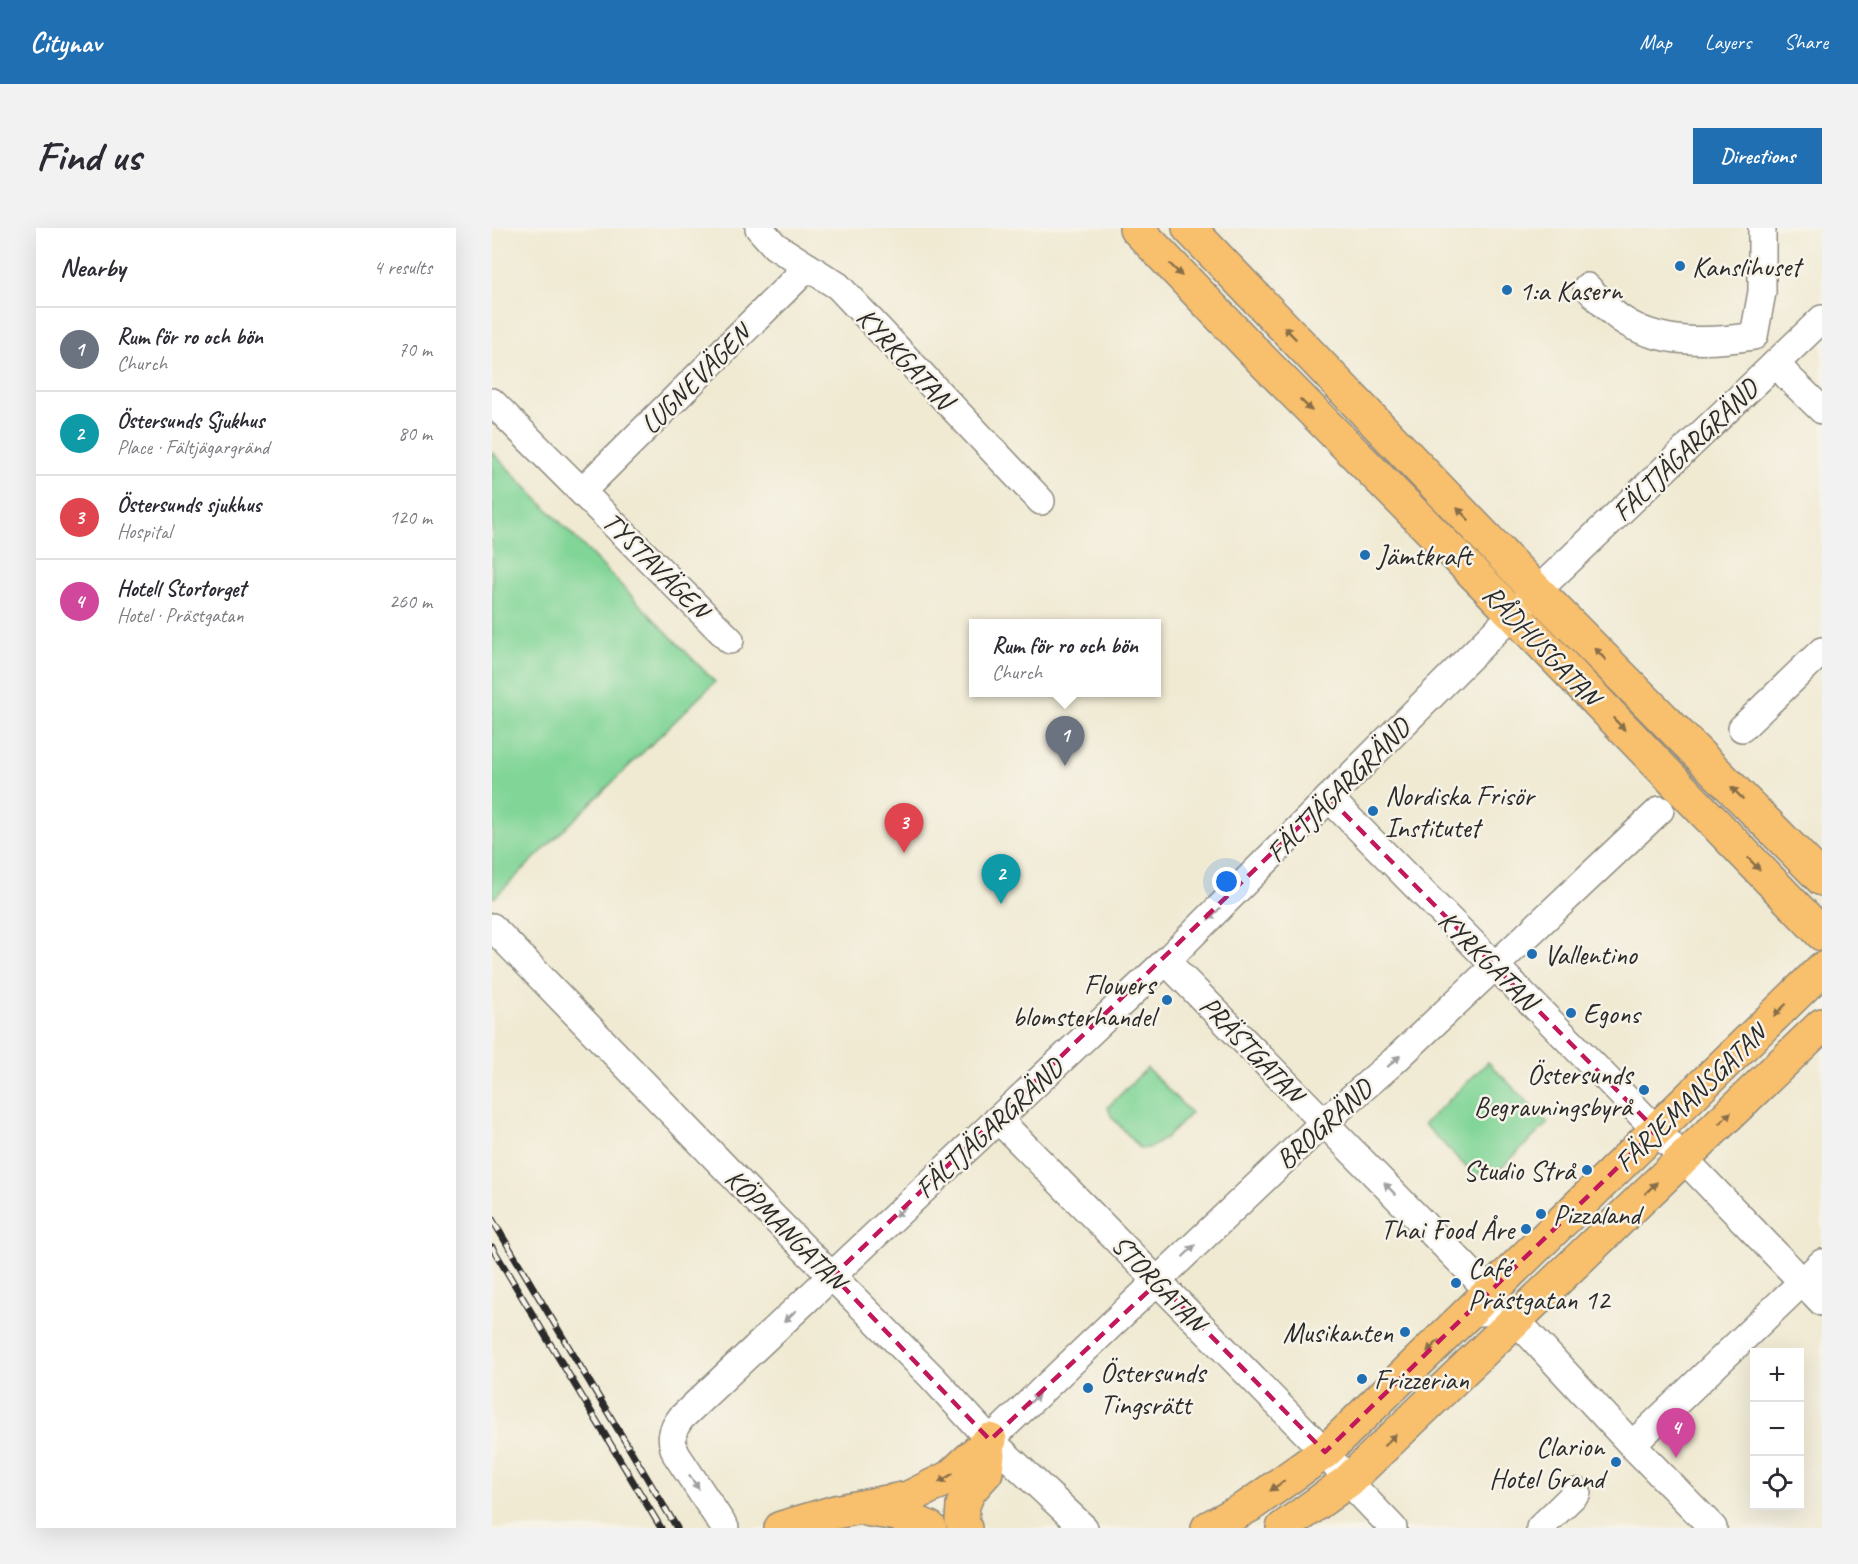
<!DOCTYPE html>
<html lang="en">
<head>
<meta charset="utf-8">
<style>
  body { margin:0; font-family:Caveat,sans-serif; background:#f2f2f3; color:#2b2b33 }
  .controls { position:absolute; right:18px; bottom:18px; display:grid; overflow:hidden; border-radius:0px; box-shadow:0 6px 24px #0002 }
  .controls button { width:54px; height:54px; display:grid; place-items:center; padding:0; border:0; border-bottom:2px solid #e1e1e2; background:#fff; color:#2b2b33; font:30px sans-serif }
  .you { position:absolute; left:735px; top:654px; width:21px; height:21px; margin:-15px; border:4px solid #fff; border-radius:50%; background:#1a73e8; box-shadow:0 0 0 9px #1a73e833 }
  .badge { display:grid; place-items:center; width:39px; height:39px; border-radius:50%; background:#1f6fb2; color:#fff; font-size:20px; font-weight:700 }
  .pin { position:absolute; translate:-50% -50px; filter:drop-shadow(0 2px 3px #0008) }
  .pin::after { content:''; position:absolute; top:32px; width:21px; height:18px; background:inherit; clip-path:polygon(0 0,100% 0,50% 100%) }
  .popup { position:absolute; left:477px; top:391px; width:192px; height:78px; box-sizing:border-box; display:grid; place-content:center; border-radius:0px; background:#fff; filter:drop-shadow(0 2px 4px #0005); font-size:20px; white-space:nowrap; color:#7c7c81 }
  .popup b { font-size:22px; color:#2b2b33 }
  .popup::after { content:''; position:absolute; left:50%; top:100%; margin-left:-12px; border:12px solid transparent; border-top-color:#fff }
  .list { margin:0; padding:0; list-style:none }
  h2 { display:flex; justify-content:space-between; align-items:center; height:78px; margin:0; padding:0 24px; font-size:26px }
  h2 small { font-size:20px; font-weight:400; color:#7c7c81 }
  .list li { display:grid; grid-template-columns:39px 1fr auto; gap:18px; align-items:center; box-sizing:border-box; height:84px; padding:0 24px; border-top:2px solid #e1e1e2 }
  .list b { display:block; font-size:22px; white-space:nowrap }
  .list p { margin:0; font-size:20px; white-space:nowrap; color:#7c7c81 }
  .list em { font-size:20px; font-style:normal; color:#7c7c81 }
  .icon { flex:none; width:33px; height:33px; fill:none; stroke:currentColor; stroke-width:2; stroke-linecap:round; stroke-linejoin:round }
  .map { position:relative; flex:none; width:1330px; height:1300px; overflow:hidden; border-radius:0px }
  header { display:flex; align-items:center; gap:36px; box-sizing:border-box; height:84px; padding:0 30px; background:#1f6fb2; color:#fff }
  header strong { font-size:28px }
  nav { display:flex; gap:33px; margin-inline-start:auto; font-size:21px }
  .intro { display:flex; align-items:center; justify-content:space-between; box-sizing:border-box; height:144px; padding:0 36px }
  h1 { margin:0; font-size:42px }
  .button { padding:15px 27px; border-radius:0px; background:#1f6fb2; color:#fff; font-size:21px; font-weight:700 }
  main { display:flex; gap:36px; padding:0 36px }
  aside { flex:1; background:#fff; border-radius:0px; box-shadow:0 6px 24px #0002 }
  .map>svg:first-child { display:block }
  .green { fill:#81d597; stroke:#568061; stroke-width:1.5 }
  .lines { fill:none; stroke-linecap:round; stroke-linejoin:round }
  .minor-casing { stroke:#8e8a7f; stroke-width:30 }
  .major-casing { stroke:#8e8a7f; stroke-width:36 }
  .minor { stroke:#fff; stroke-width:27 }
  .major { stroke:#f8bf6c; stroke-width:33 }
  .rail-casing { stroke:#2b2b2b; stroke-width:7 }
  .rail { stroke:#f7f3e8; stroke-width:4.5; stroke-dasharray:14; stroke-linecap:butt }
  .oneway { fill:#876e48 }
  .oneway2 { fill:#a0a0a0 }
  .marked { fill:none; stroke:#c2185b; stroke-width:4.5; stroke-dasharray:12 8; stroke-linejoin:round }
  .poi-dot { fill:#1f6fb2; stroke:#f7f3e8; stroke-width:2 }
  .labels { text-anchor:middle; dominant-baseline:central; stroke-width:5; stroke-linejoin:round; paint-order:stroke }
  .poi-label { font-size:28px; fill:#2b2b2b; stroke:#f7f3e8; text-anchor:start }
  .street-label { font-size:28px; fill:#2b2b2b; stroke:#f7f3e8 }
</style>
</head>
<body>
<header>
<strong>Citynav</strong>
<nav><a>Map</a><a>Layers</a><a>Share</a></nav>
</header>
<div class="intro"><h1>Find us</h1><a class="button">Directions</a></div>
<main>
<aside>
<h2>Nearby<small>4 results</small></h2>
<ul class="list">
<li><span class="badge" style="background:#6b7280">1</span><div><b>Rum för ro och bön</b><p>Church</p></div><em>70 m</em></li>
<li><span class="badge" style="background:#0f9aa8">2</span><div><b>Östersunds Sjukhus</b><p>Place · Fältjägargränd</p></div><em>80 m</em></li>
<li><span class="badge" style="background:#e0444e">3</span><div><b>Östersunds sjukhus</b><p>Hospital</p></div><em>120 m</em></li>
<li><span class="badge" style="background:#d1479c">4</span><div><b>Hotell Stortorget</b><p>Hotel · Prästgatan</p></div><em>260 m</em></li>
</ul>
</aside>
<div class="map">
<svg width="1330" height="1300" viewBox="0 0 1330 1300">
  <rect width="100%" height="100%" fill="#f7f3e8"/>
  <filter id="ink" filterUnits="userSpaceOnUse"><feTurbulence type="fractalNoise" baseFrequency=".0167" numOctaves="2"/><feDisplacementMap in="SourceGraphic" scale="12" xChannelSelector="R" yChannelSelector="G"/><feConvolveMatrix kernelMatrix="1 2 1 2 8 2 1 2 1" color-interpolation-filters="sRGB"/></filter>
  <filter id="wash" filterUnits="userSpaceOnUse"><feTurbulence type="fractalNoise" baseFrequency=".008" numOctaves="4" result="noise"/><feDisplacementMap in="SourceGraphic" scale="24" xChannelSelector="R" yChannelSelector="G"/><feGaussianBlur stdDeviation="1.35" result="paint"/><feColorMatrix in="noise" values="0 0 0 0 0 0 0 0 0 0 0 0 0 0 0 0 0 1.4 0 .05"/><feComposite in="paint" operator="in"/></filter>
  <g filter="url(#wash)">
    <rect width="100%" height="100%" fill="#f0ead3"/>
    <!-- green -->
    <g class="green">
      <polygon points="0,224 223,454 2,670 0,668"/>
      <polygon points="996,834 1056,895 1003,946 995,938 984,949 932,896"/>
      <path d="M655,840L699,885C688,896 663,925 648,920L619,888L616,879Z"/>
    </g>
  </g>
  <g filter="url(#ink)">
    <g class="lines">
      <!-- minor casing -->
      <g class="minor-casing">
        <g id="minor">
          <polyline points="267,0 283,18 346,58 549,273"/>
          <path d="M1095,59C1106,70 1117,83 1129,91C1167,117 1218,115 1262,108L1270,64V0"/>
          <polyline points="1284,135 1297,150 1330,182"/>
          <polyline points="0,174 238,412"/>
          <polyline points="90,263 316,39"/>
          <polyline points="1250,500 1330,423"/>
          <polyline points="837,570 1113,849 1330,1074"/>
          <polyline points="0,699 283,991 440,1149 498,1212 592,1300"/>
          <polyline points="674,733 997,1063"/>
          <polyline points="506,891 833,1224 856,1253 901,1300"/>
          <path d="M975,1085C994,1083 1007,1082 1024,1092L1140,1217L1221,1300"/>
          <polyline points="498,1212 831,895 902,833 1168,582"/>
          <polyline points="1140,1217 1330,1035"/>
          <path d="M233,1300L184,1226C178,1211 179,1203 189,1190L674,733L1021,386L1330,91"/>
          <polyline points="1048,1300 1085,1264"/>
        </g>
      </g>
      <!-- major casing -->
      <g class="major-casing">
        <g id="major">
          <polyline points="644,0 773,135 989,353 1330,706"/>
          <polyline points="697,0 1045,363 1330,651"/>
          <polyline points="378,1282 405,1286 438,1300"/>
          <polyline points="289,1300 343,1284 416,1270 458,1249 498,1212"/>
          <polyline points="473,1300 470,1292 471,1277 477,1263 494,1244 496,1226"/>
          <polyline points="716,1300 757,1278 833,1224 1330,741"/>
          <polyline points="791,1300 856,1253 1330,797"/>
        </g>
      </g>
      <!-- minor -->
      <use href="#minor" class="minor"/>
      <!-- major -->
      <use href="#major" class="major"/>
      <!-- rail casing -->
      <g class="rail-casing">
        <g id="rail">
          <polyline points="0,991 185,1300"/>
          <polyline points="0,1019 169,1300"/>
        </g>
      </g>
      <!-- rail -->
      <use href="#rail" class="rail"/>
    </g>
    <!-- one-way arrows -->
    <defs><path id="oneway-solid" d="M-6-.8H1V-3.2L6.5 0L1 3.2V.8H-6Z" transform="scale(1.5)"/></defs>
    <g class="oneway">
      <use href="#oneway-solid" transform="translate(684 42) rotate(46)"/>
      <use href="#oneway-solid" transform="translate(798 105) rotate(-134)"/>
      <use href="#oneway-solid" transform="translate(814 177) rotate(45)"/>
      <use href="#oneway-solid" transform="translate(971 286) rotate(-134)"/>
      <use href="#oneway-solid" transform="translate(1108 426) rotate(-135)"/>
      <use href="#oneway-solid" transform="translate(1127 496) rotate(46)"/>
      <use href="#oneway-solid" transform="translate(1245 565) rotate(-135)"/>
      <use href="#oneway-solid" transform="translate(1262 636) rotate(46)"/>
      <use href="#oneway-solid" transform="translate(1288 782) rotate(136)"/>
      <use href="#oneway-solid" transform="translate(1233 890) rotate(-44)"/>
      <use href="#oneway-solid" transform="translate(1159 960) rotate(-44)"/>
      <use href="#oneway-solid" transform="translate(941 1118) rotate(136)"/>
      <use href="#oneway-solid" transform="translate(898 1212) rotate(-44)"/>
      <use href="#oneway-solid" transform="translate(454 1250) rotate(148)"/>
      <use href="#oneway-solid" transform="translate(785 1258) rotate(145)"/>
    </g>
    <g class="oneway2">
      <use href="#oneway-solid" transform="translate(722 686) rotate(136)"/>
      <use href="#oneway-solid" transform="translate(902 833) rotate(-42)"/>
      <use href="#oneway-solid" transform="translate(898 961) rotate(-135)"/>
      <use href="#oneway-solid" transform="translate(409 983) rotate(137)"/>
      <use href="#oneway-solid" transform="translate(697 1023) rotate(-44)"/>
      <use href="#oneway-solid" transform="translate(298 1088) rotate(137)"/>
      <use href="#oneway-solid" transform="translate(541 1172) rotate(-44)"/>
      <use href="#oneway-solid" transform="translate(202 1254) rotate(56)"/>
    </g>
  </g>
  <!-- marked area -->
  <path class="marked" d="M837,570L1164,902L833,1224L666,1054L498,1212L341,1048Z"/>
  <!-- markers -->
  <g class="poi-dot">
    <circle cx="1188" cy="38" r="6"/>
    <circle cx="1015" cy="62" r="6"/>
    <circle cx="873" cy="327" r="6"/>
    <circle cx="881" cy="583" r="6"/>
    <circle cx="1040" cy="726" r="6"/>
    <circle cx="675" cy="772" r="6"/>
    <circle cx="1079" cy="785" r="6"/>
    <circle cx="1152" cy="862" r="6"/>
    <circle cx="1095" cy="942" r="6"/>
    <circle cx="1049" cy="986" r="6"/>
    <circle cx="1034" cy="1001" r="6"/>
    <circle cx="964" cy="1055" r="6"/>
    <circle cx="913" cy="1104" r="6"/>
    <circle cx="870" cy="1151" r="6"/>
    <circle cx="596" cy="1160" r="6"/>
    <circle cx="1124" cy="1234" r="6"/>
  </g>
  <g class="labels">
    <!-- poi labels -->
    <g class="poi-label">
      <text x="1200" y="38">Kanslihuset</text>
      <text x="1027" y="62">1:a Kasern</text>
      <text x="885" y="327">Jämtkraft</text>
      <text x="893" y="567">Nordiska Frisör<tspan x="893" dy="32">Institutet</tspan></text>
      <text x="1052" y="726">Vallentino</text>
      <text x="663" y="756" text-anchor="end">Flowers<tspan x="663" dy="32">blomsterhandel</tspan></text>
      <text x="1091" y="785">Egons</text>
      <text x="1140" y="846" text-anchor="end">Östersunds<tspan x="1140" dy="32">Begravningsbyrå</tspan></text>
      <text x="1083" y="942" text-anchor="end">Studio Strå</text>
      <text x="1061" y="986">Pizzaland</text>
      <text x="1022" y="1001" text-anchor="end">Thai Food Åre</text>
      <text x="976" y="1039">Café<tspan x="976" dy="32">Prästgatan 12</tspan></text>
      <text x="901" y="1104" text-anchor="end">Musikanten</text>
      <text x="608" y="1144">Östersunds<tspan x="608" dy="32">Tingsrätt</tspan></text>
      <text x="882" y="1151">Frizzerian</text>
      <text x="1112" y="1218" text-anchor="end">Clarion<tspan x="1112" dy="32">Hotel Grand</tspan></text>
    </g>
    <!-- street labels -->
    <g class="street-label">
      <text transform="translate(413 130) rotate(47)">KYRKGATAN</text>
      <text transform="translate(203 151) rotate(-45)">LUGNEVÄGEN</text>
      <text transform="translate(1193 222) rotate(-44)">FÄLTJÄGARGRÄND</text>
      <text transform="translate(164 337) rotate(45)">TYSTAVÄGEN</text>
      <text transform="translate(1050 417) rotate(46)">RÅDHUSGATAN</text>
      <text transform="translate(846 562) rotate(-45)">FÄLTJÄGARGRÄND</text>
      <text transform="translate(996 732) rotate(45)">KYRKGATAN</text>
      <text transform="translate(760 821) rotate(46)">PRÄSTGATAN</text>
      <text transform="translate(1198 870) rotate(-44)">FÄRJEMANSGATAN</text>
      <text transform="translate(832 896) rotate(-42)">BROGRÄND</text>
      <text transform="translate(497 900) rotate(-43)">FÄLTJÄGARGRÄND</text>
      <text transform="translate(294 1001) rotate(45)">KÖPMANGATAN</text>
      <text transform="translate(667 1055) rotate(46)">STORGATAN</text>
    </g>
  </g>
</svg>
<div class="controls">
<button>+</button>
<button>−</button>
<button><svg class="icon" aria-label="locate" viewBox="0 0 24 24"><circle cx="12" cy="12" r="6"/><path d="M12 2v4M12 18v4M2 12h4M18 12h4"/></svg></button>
</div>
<div class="you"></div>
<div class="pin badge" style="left:573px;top:538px;background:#6b7280">1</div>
<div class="popup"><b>Rum för ro och bön</b>Church</div>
<div class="pin badge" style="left:509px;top:676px;background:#0f9aa8">2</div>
<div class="pin badge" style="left:412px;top:625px;background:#e0444e">3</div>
<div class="pin badge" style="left:1184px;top:1230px;background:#d1479c">4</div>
</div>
</main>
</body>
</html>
